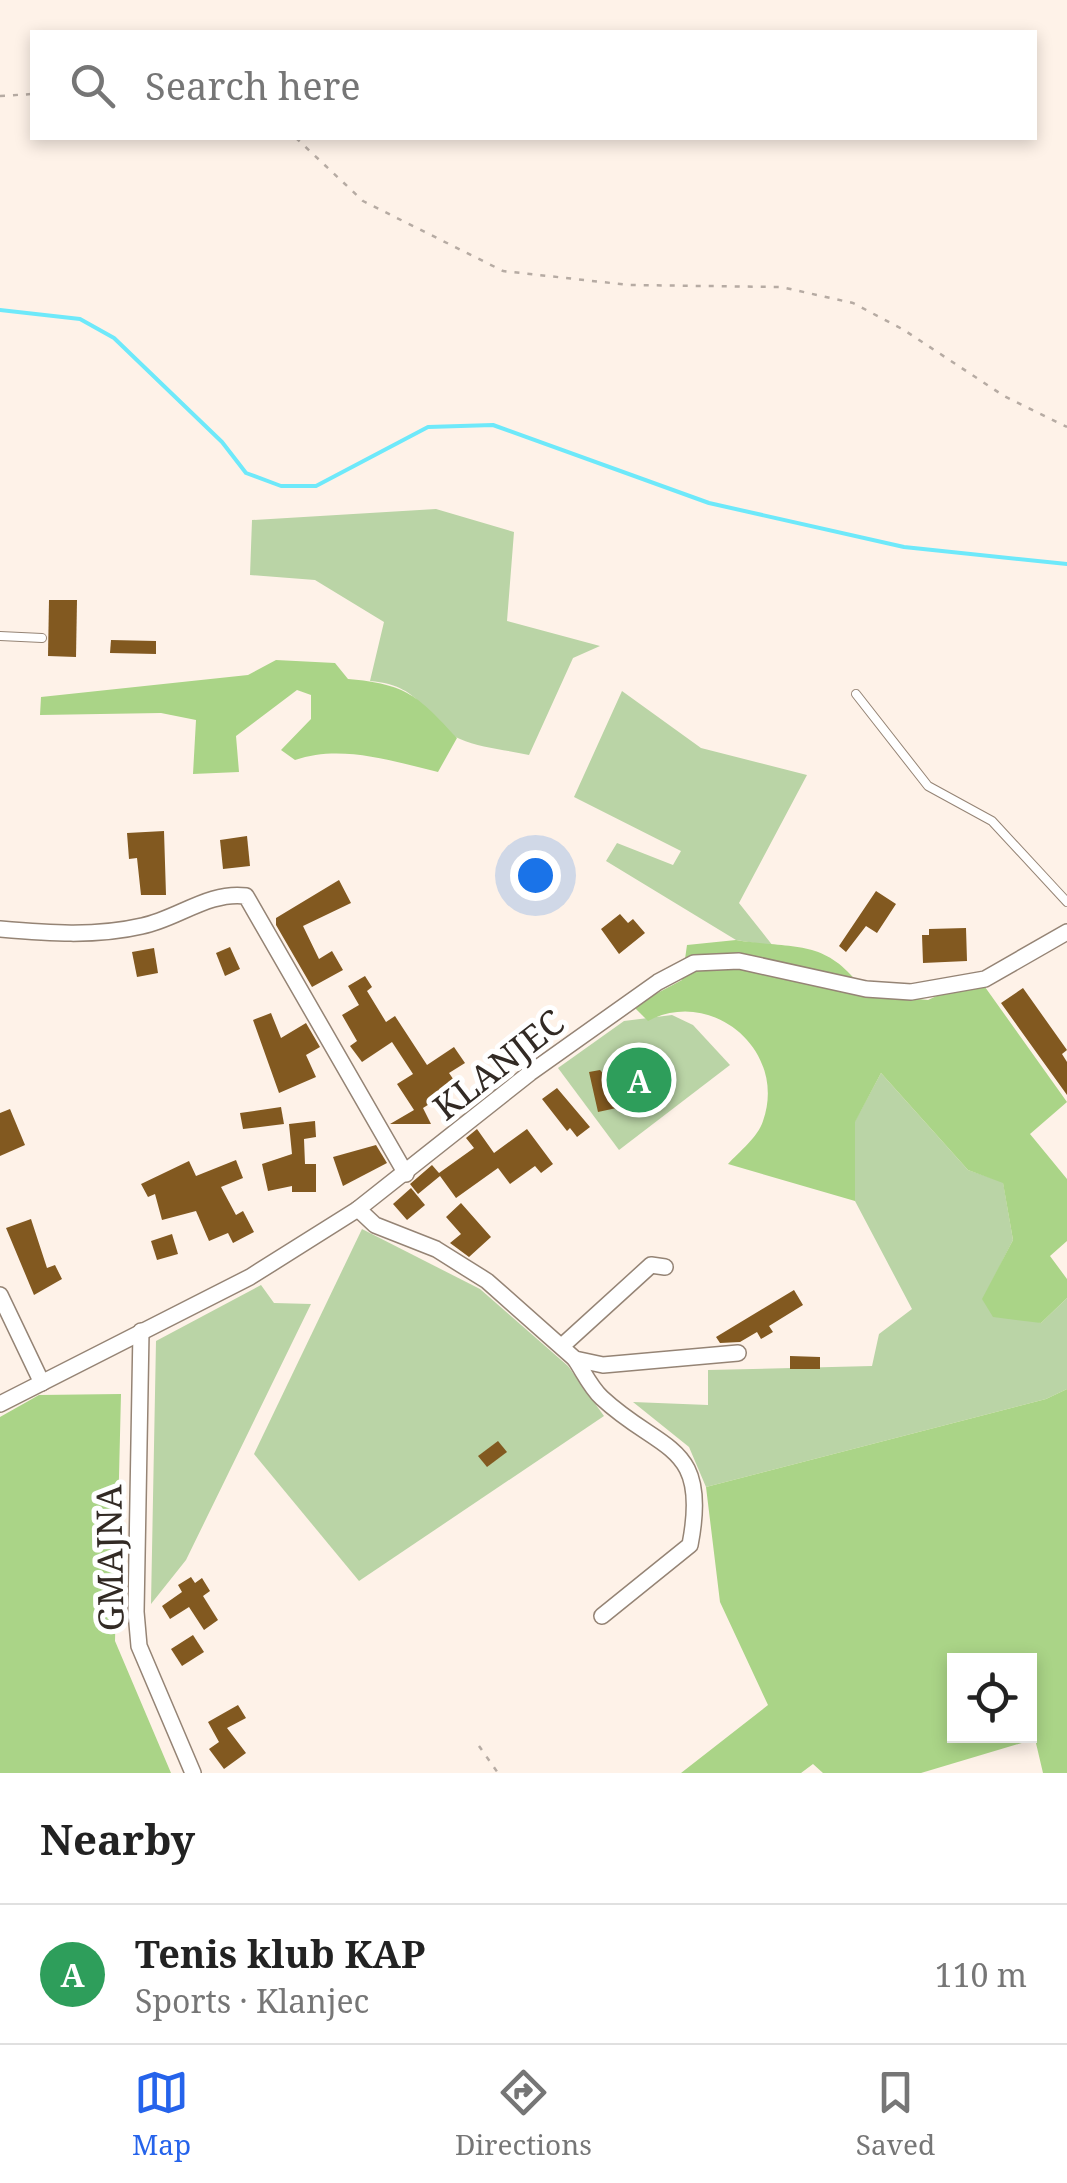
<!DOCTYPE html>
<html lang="en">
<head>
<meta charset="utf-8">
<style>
  body { margin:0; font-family:"Noto Serif",serif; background:#f2f2f2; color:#222 }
  .controls { position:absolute; right:30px; bottom:30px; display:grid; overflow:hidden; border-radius:0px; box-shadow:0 5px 15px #0003 }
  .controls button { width:90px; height:90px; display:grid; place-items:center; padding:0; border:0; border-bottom:2px solid #e0e0e0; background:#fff; color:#222; font:50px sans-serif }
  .you { position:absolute; left:535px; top:875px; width:35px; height:35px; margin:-25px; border:8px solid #fff; border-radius:50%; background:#1a73e8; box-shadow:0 0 0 15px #1a73e833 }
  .badge { display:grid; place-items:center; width:65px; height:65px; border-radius:50%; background:#2563eb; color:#fff; font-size:32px; font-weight:700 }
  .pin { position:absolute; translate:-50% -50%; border:5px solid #fff; box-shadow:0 2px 10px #0006 }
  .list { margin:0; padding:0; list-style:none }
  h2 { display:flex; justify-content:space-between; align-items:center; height:130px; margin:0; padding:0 40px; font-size:42px }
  h2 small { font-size:32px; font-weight:400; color:#767676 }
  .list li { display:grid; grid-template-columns:65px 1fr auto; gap:30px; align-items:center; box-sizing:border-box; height:140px; padding:0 40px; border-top:2px solid #e0e0e0 }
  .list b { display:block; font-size:38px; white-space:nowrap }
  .list p { margin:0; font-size:32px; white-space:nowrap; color:#767676 }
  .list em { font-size:32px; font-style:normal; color:#767676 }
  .icon { flex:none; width:55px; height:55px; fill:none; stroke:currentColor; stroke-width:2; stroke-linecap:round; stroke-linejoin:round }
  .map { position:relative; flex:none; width:1067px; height:1773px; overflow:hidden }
  .search { position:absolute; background:#fff; box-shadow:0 5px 15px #0003; left:30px; right:30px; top:30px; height:110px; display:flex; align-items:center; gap:25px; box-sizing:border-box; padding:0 35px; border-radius:0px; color:#767676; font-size:38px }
  .sheet { height:270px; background:#fff }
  nav { display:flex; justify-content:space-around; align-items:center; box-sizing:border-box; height:140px; border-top:2px solid #e0e0e0; background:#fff; font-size:28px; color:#767676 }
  nav a { display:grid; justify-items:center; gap:5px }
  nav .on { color:#2563eb }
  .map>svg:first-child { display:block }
  .green { fill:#bad4a6 }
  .forest { fill:#aad487; fill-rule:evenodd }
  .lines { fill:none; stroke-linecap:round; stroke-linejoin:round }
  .stream { stroke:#6ee9fa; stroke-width:4 }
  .building { fill:#825920 }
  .lane-casing { stroke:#958475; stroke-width:10 }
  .street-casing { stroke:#958475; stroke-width:18 }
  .path { stroke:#b6aba3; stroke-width:2.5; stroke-dasharray:5 8; stroke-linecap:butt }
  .lane { stroke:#fff; stroke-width:8 }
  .street { stroke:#fff; stroke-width:15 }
  .labels { text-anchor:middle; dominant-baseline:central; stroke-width:10; stroke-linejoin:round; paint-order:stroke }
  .street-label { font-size:35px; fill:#322a24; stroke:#fff }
</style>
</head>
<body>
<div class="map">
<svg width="1067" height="1773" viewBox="0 0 1067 1773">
  <rect width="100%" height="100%" fill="#fef2e8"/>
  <!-- green -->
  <g class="green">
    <path d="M436,509L514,532L507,621L600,646L573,658L529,755C507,750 480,748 460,739C426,724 426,685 370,681L384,622L315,580L250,575L252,520Z"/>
    <polygon points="622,691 701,748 807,775 739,903 773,946 736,940 606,861 617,843 673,865 681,851 574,797"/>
    <polygon points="672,1015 693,1025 730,1065 619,1150 558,1068 624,1021"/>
    <polygon points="881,1073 968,1170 1003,1182 1013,1240 983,1299 1041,1323 1067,1298 1067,1389 1046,1399 706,1487 689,1447 633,1402 708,1405 708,1370 872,1366 879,1334 912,1309 855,1201 855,1121"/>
    <polygon points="362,1229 480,1289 568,1366 604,1416 359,1581 254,1454"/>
    <polygon points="261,1285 274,1303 311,1304 186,1560 151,1604 156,1341"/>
  </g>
  <!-- forest -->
  <g class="forest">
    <path d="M276,660L335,663L348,679C407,684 418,696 457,738L438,772C392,761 341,744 295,760L281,750L311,719V695L297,690L236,736L239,772L193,774L196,720L161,713L40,715L41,697L248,675Z"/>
    <path d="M736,940C797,950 827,937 866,994L928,1000L958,986L985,987L1067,1102L1030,1134L1067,1179V1241L1050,1256L1067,1279V1298L1041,1323L993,1317L982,1299L1013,1240L1003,1183L968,1170L881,1073L855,1122V1201L728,1164C739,1152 758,1137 763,1121C788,1050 711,987 648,1021L633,1006L682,980L687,945Z"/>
    <path d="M1067,1389V1773H1043L1035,1739L921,1773H823L813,1764L801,1773H681L768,1705L720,1602L706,1487L1046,1399ZM1030,1660V1736H954V1660Z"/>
    <polygon points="121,1394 115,1641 171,1773 0,1773 0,1417 39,1395"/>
  </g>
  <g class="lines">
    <!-- stream -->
    <polyline class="stream" points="0,310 80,319 114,338 222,442 246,473 281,486 316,486 428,427 493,425 709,503 904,547 1067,564"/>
  </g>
  <!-- building -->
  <g class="building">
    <polygon points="49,600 77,600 76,657 48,656"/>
    <polygon points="111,640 156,641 156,654 110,653"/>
    <polygon points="164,831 166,895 141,895 137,858 129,859 127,833"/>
    <polygon points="247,836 250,866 223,869 220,840"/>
    <polygon points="339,880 351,903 303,926 319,959 332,951 343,970 312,987 276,925 276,918"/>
    <polygon points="876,891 896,904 877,933 866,926 846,952 839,946"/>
    <polygon points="620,914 628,923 633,919 645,933 619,954 601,929"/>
    <polygon points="966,928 967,961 923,963 922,935 929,935 929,929"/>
    <polygon points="230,947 240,969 225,976 216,953"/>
    <polygon points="154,948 158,973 137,977 132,952"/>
    <polygon points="365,976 372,987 367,991 386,1022 395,1016 427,1065 454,1047 465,1063 449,1073 458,1086 423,1108 431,1124 390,1124 414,1110 397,1084 413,1074 392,1042 362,1062 350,1046 357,1041 342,1015 359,1005 348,986"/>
    <polygon points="1023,988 1067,1050 1062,1054 1067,1062 1067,1095 1001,1003"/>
    <polygon points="271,1013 281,1038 306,1023 320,1047 306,1055 316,1077 279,1093 253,1020"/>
    <polygon points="600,1070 610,1081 630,1082 635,1104 598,1112 589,1072"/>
    <polygon points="557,1088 590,1127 577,1137 570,1128 567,1131 542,1099"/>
    <polygon points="281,1107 284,1124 243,1129 240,1113"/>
    <polygon points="10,1109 25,1145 0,1156 0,1113"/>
    <polygon points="315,1121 316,1137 304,1139 305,1164 316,1164 316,1192 292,1192 292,1186 268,1191 262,1164 292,1154 289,1124"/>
    <polygon points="477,1129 494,1153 527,1129 553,1164 541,1173 535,1166 510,1184 498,1168 456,1198 440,1176 418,1194 410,1184 432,1165 439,1173 474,1148 466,1138"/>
    <polygon points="376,1145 387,1163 343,1186 333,1157"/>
    <polygon points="236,1160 243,1178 221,1187 236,1215 243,1211 254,1232 233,1243 228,1233 209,1241 196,1211 162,1220 155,1194 148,1197 141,1184 189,1161 196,1176"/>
    <polygon points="411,1188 425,1205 407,1220 393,1204"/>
    <polygon points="461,1203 491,1237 469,1257 450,1243 461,1234 446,1217"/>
    <polygon points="31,1219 47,1268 55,1265 62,1279 34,1295 6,1228"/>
    <polygon points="172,1234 178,1254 157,1260 151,1241"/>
    <polygon points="794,1290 803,1305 769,1326 773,1332 761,1339 757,1332 740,1342 720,1343 716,1337"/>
    <polygon points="790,1356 820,1357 820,1369 790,1369"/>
    <polygon points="498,1441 507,1452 487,1467 478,1456"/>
    <polygon points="191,1577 195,1583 202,1578 210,1591 203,1596 218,1620 204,1630 189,1607 170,1619 162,1606 182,1592 178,1585"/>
    <polygon points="193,1635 204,1652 182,1666 171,1649"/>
    <polygon points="238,1705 246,1718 227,1728 246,1753 224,1769 209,1749 219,1742 208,1722"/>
  </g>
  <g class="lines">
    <!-- lane casing -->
    <g class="lane-casing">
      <g id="lane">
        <polyline points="0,636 42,638"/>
        <polyline points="856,694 928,786 992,821 1067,902"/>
      </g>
    </g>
    <!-- street casing -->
    <g class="street-casing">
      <g id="street">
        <path d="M0,929C47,933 95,937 142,926C177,919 209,891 246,896L406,1174"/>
        <polyline points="358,1209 375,1225 436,1249 487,1281 575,1359 603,1365 738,1353"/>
        <polyline points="0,1295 42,1383"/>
        <polyline points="141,1331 136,1612 139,1646 193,1773"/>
        <polyline points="562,1346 651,1265 665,1267"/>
        <path d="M575,1359C583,1371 591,1388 602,1398C661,1453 710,1442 690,1545L602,1616"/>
        <polyline points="0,1404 250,1277 358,1209 530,1073 658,982 694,963 739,961 866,989 911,992 985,979 1067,932"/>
      </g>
    </g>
    <!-- path -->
    <g class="path">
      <polyline points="0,96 32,94"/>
      <polyline points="296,138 363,201 503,271 629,285 781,287 853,303 904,330 1004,396 1067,427"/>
      <polyline points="479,1746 498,1773"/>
    </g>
    <!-- lane -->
    <use href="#lane" class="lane"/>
    <!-- street -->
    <use href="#street" class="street"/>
  </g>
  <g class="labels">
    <!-- street labels -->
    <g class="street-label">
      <text transform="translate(498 1064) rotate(-38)">KLANJEC</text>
      <text transform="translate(109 1558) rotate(-91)">GMAJNA</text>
    </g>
  </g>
</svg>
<div class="controls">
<button><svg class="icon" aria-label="locate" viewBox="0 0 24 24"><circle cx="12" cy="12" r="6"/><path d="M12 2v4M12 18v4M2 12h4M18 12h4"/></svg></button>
</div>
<div class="you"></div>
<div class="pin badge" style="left:639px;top:1080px;background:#2e9e5b">A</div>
<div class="search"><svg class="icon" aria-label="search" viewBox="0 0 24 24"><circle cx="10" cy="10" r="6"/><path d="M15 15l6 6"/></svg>Search here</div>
</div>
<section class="sheet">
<h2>Nearby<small></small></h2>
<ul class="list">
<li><span class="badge" style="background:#2e9e5b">A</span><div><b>Tenis klub KAP</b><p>Sports · Klanjec</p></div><em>110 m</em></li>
</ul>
</section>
<nav>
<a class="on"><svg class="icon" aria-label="map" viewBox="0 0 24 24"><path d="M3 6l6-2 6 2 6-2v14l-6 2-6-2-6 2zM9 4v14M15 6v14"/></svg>Map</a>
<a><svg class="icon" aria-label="directions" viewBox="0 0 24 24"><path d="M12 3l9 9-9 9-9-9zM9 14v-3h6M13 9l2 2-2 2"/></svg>Directions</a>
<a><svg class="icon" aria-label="saved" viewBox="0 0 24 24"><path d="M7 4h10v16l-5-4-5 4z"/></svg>Saved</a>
</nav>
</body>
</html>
